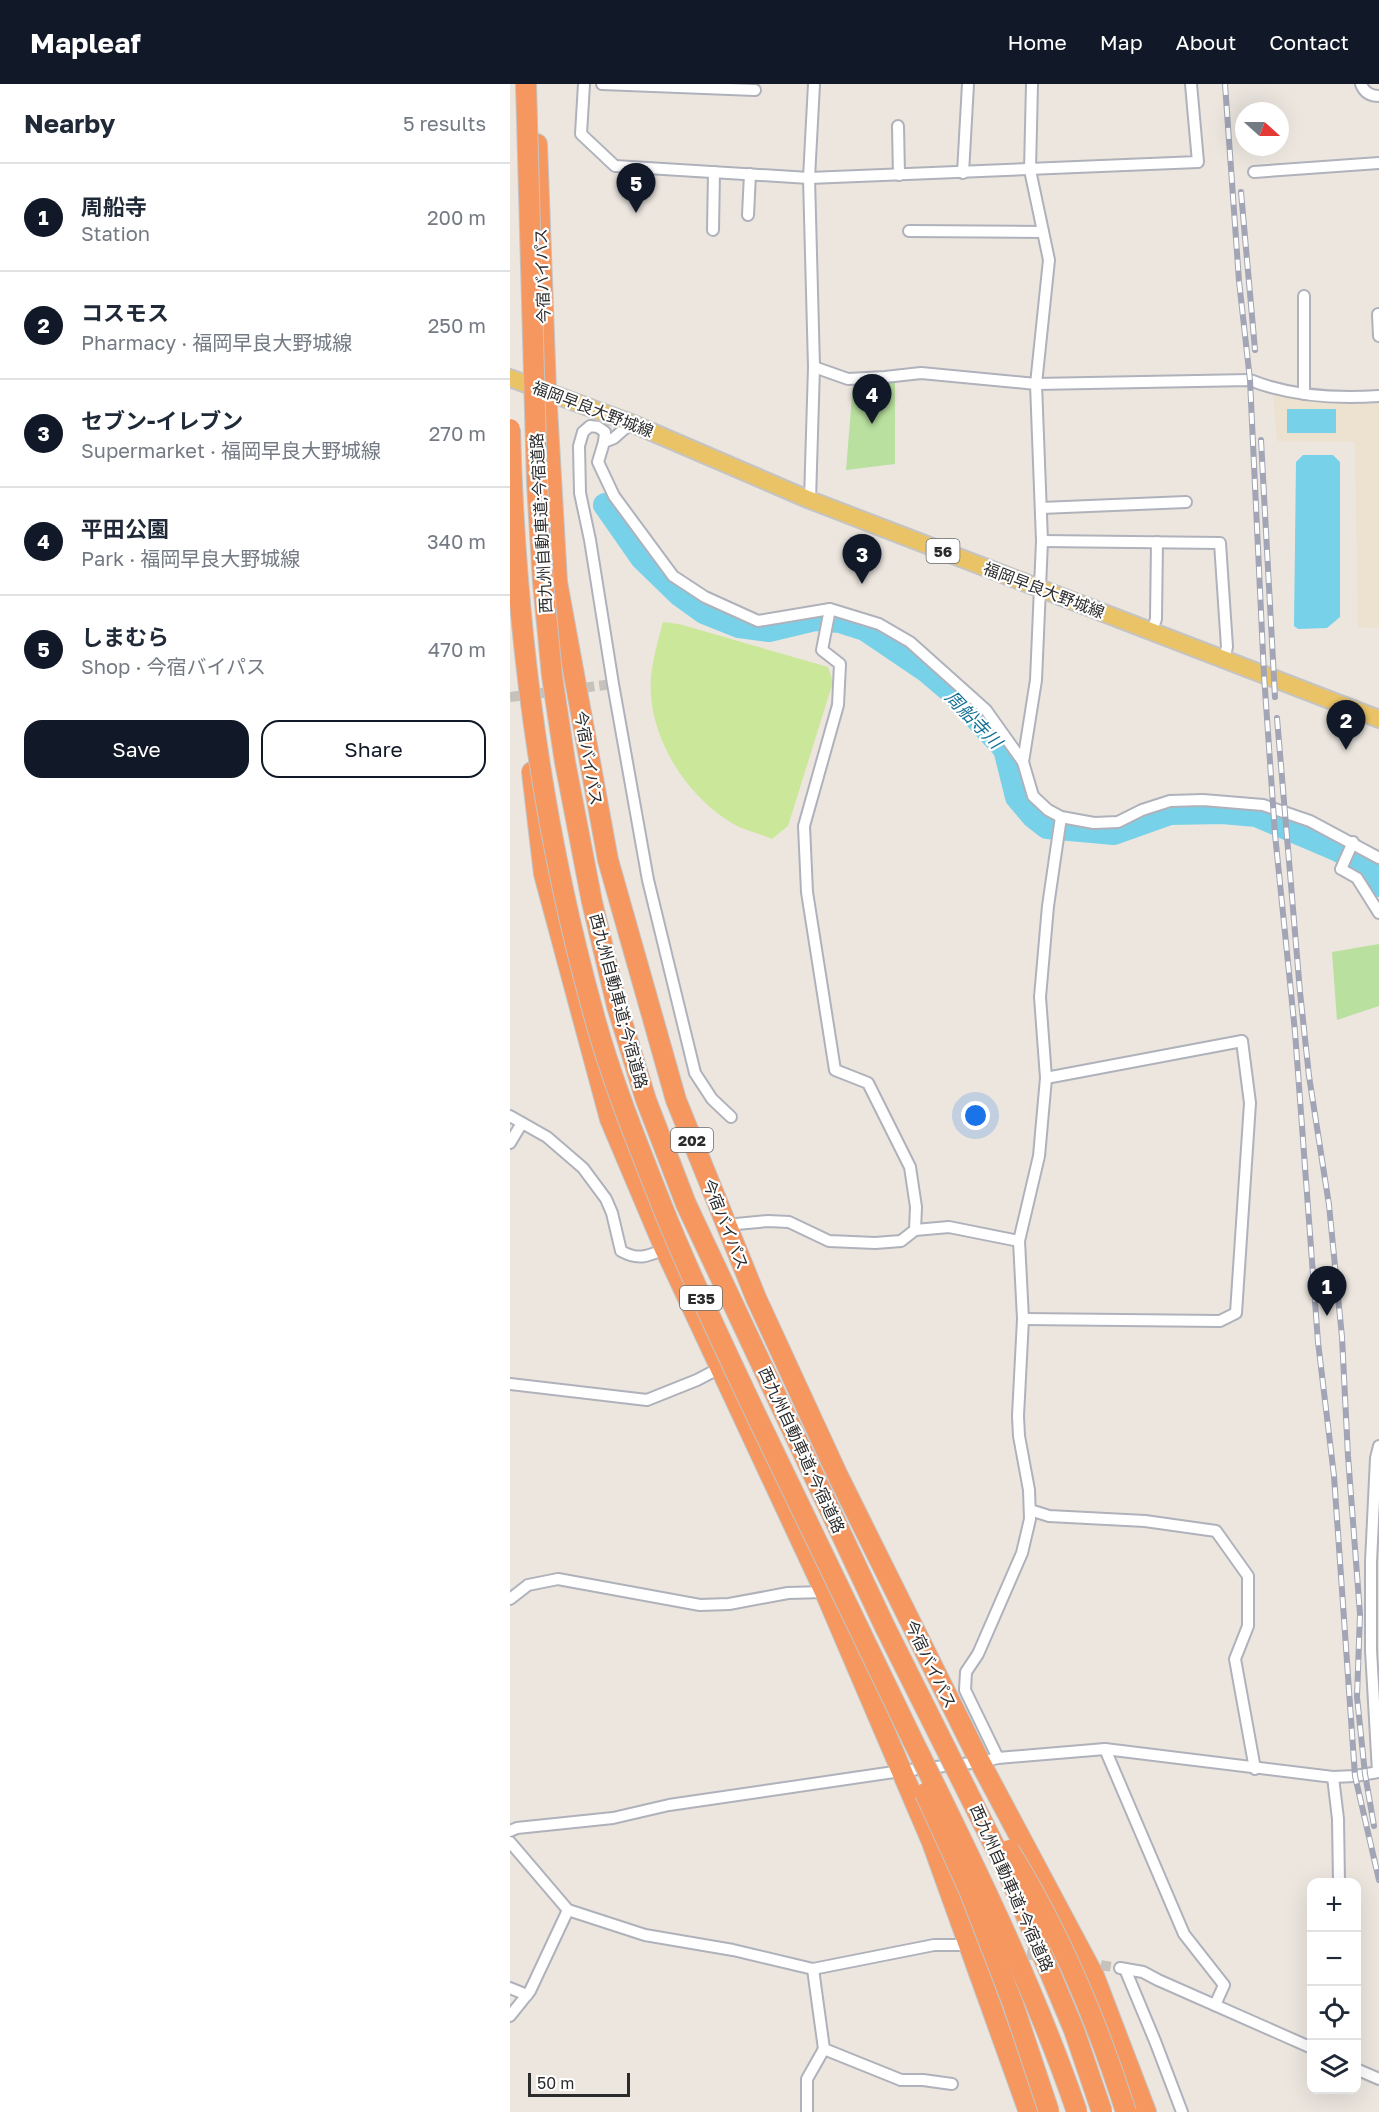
<!DOCTYPE html>
<html lang="en">
<head>
<meta charset="utf-8">
<style>
  body { margin:0; font-family:"Golos Text","Noto Sans JP",sans-serif; background:#f6f6f7; color:#1f2937 }
  .controls { position:absolute; right:18px; bottom:18px; display:grid; overflow:hidden; border-radius:12px; box-shadow:0 6px 24px #0002 }
  .controls button { width:54px; height:54px; display:grid; place-items:center; padding:0; border:0; border-bottom:2px solid #e0e1e3; background:#fff; color:#1f2937; font:30px sans-serif }
  .compass { position:absolute; left:725px; top:18px; width:54px; height:54px; border-radius:50%; background:#fff; box-shadow:0 6px 24px #0002; rotate:111deg }
  .scale { position:absolute; left:18px; bottom:15px; width:102px; box-sizing:border-box; padding-left:6px; border:3px solid #2b2b2b; border-top:0; font-size:16px; line-height:21px; white-space:nowrap; color:#2b2b2b; -webkit-text-stroke:4px #fff; paint-order:stroke }
  .you { position:absolute; left:466px; top:1032px; width:21px; height:21px; margin:-15px; border:4px solid #fff; border-radius:50%; background:#1a73e8; box-shadow:0 0 0 9px #1a73e833 }
  .badge { display:grid; place-items:center; width:39px; height:39px; border-radius:50%; background:#111827; color:#fff; font-size:20px; font-weight:700 }
  .pin { position:absolute; translate:-50% -50px; filter:drop-shadow(0 2px 3px #0008) }
  .pin::after { content:''; position:absolute; top:32px; width:21px; height:18px; background:inherit; clip-path:polygon(0 0,100% 0,50% 100%) }
  .list { margin:0; padding:0; list-style:none }
  h2 { display:flex; justify-content:space-between; align-items:center; height:78px; margin:0; padding:0 24px; font-size:26px }
  h2 small { font-size:20px; font-weight:400; color:#747a83 }
  .list li { display:grid; grid-template-columns:39px 1fr auto; gap:18px; align-items:center; box-sizing:border-box; height:108px; padding:0 24px; border-top:2px solid #e0e1e3 }
  .list b { display:block; font-size:22px; white-space:nowrap }
  .list p { margin:0; font-size:20px; white-space:nowrap; color:#747a83 }
  .list em { font-size:20px; font-style:normal; color:#747a83 }
  .actions { display:flex; gap:12px; padding:18px 24px }
  .actions a { flex:1; padding:14px 0; border:2px solid #111827; border-radius:18px; text-align:center; font-size:21px; color:#111827 }
  .actions .main { background:#111827; color:#fff }
  .icon { flex:none; width:33px; height:33px; fill:none; stroke:currentColor; stroke-width:2; stroke-linecap:round; stroke-linejoin:round }
  .map { position:relative; flex:none; width:869px; height:2028px; overflow:hidden }
  header { display:flex; align-items:center; gap:36px; box-sizing:border-box; height:84px; padding:0 30px; background:#111827; color:#fff }
  header strong { font-size:28px }
  nav { display:flex; gap:33px; margin-inline-start:auto; font-size:21px }
  main { display:flex }
  aside { flex:1; background:#fff }
  .map>svg:first-child { display:block }
  .education { fill:#ede1cf }
  .green { fill:#b9e09e }
  .pitch { fill:#cbe79a }
  .water { fill:#77d2e9 }
  .lines { fill:none; stroke-linecap:round; stroke-linejoin:round }
  .river { stroke:#77d2e9; stroke-width:24 }
  .street-tunnel { stroke:#c5c1bb; stroke-width:10; stroke-dasharray:10 5; stroke-linecap:butt }
  .street-casing { stroke:#afb2bb; stroke-width:14 }
  .primary-casing { stroke:#c4c4c4; stroke-width:20 }
  .highway-casing { stroke:#c4c4c4; stroke-width:22 }
  .street { stroke:#fff; stroke-width:10 }
  .primary { stroke:#eac366; stroke-width:16 }
  .highway { stroke:#f69760; stroke-width:20 }
  .rail-casing { stroke:#a1a5b5; stroke-width:6 }
  .rail { stroke:#fff; stroke-width:4; stroke-dasharray:11; stroke-linecap:butt }
  .highway-bridge-casing { stroke:#c4c4c4; stroke-width:22; stroke-linecap:butt }
  .highway-bridge { stroke:#f69760; stroke-width:20 }
  .labels { text-anchor:middle; dominant-baseline:central; stroke-width:4.5; stroke-linejoin:round; paint-order:stroke }
  .shield { fill:#fff; stroke:#6b6b6b; stroke-width:1.5 }
  .shield-label { font-size:15px; font-weight:bold; fill:#2b2b2b }
  .street-label { font-size:16px; fill:#2b2b2b; stroke:#fff }
  .water-label { font-size:18px; font-style:italic; fill:#147297; stroke:#fff }
</style>
</head>
<body>
<header>
<strong>Mapleaf</strong>
<nav><a>Home</a><a>Map</a><a>About</a><a>Contact</a></nav>
</header>
<main>
<aside>
<h2>Nearby<small>5 results</small></h2>
<ul class="list">
<li><span class="badge">1</span><div><b>周船寺</b><p>Station</p></div><em>200 m</em></li>
<li><span class="badge">2</span><div><b>コスモス</b><p>Pharmacy · 福岡早良大野城線</p></div><em>250 m</em></li>
<li><span class="badge">3</span><div><b>セブン-イレブン</b><p>Supermarket · 福岡早良大野城線</p></div><em>270 m</em></li>
<li><span class="badge">4</span><div><b>平田公園</b><p>Park · 福岡早良大野城線</p></div><em>340 m</em></li>
<li><span class="badge">5</span><div><b>しまむら</b><p>Shop · 今宿バイパス</p></div><em>470 m</em></li>
</ul>
<div class="actions"><a class="main">Save</a><a>Share</a></div>
</aside>
<div class="map">
<svg width="869" height="2028" viewBox="0 0 869 2028">
  <rect width="100%" height="100%" fill="#ece6df"/>
  <!-- education -->
  <polygon class="education" points="763,311 838,320 869,319 869,544 848,543 845,358 767,357"/>
  <!-- green -->
  <g class="green">
    <polygon points="385,298 385,380 336,386 343,300"/>
    <polygon points="869,860 869,922 827,936 822,868"/>
  </g>
  <!-- pitch -->
  <path class="pitch" d="M153,538L169,540L318,583L323,598L278,742L262,755C251,750 238,747 227,742C177,715 136,651 141,592C143,574 148,556 153,538Z"/>
  <!-- water -->
  <g class="water">
    <rect x="777" y="325" width="49" height="24"/>
    <polygon points="793,371 823,371 830,378 830,533 817,544 788,545 784,542 786,378"/>
  </g>
  <g class="lines">
    <!-- river -->
    <polyline class="river" points="95,421 132,474 169,510 194,528 229,542 259,546 305,535 330,537 355,545 417,587 444,610 495,665 507,713 523,732 537,743 604,749 660,729 712,728 746,731 826,765 856,781 869,801"/>
    <!-- street-tunnel -->
    <g class="street-tunnel">
      <polyline points="0,613 103,600"/>
      <polyline points="502,1868 560,1877"/>
      <polyline points="576,1879 610,1884"/>
    </g>
    <!-- street casing -->
    <g class="street-casing">
      <g id="street">
        <polyline points="74,0 71,50 105,82 299,94 688,78 681,0"/>
        <polyline points="92,0 245,6"/>
        <path d="M851,0C854,8 860,12 869,12"/>
        <polyline points="388,42 389,91"/>
        <polyline points="744,88 869,79"/>
        <polyline points="453,89 458,0"/>
        <polyline points="238,131 240,90"/>
        <polyline points="203,146 204,88"/>
        <polyline points="399,147 533,148"/>
        <polyline points="794,212 794,310"/>
        <polyline points="868,230 869,252"/>
        <path d="M304,283L338,295L375,293L411,289L526,300L740,296C780,312 826,315 869,312"/>
        <polyline points="121,339 104,354 94,358 88,378 104,412 163,492 195,513 248,537 320,525 369,540 400,558 476,626 513,678 523,712 538,726 551,733 584,739 608,738 632,726 660,717 693,716 753,721 800,737 869,774"/>
        <polyline points="94,358 95,348 88,343 80,342 73,348 69,362 70,409 80,456 103,600 138,796 185,989 202,1015 221,1033"/>
        <polyline points="300,416 304,283 299,94 304,0"/>
        <polyline points="531,424 676,418"/>
        <polyline points="532,457 710,459 717,563 714,575"/>
        <polyline points="320,525 312,566 330,580 328,621 294,742 297,808 325,986 358,999 400,1083 406,1123 405,1146"/>
        <polyline points="642,547 646,535 647,458"/>
        <polyline points="513,678 526,596 532,457 526,300 539,176 520,86 522,0"/>
        <polyline points="843,758 831,785 847,794 869,829"/>
        <path d="M0,1032L37,1053L73,1084L96,1115L102,1129L111,1167C129,1177 138,1172 155,1165"/>
        <polyline points="0,1059 12,1039"/>
        <polyline points="216,1141 258,1137 279,1138 319,1157 365,1159 391,1157 405,1146 439,1143 509,1157"/>
        <polyline points="513,1235 710,1237 726,1229 740,1019 732,957 536,994"/>
        <polyline points="0,1300 137,1316 187,1296 210,1284"/>
        <polyline points="520,1426 539,1432 635,1437 706,1447 738,1492 738,1542 725,1575 745,1685"/>
        <polyline points="0,1515 18,1501 48,1495 190,1521 219,1520 278,1509 315,1508"/>
        <polyline points="595,1665 674,1850 714,1901 705,1921"/>
        <polyline points="488,1674 455,1606 456,1588 468,1570 512,1469 520,1435 519,1406 509,1352 508,1332 513,1235 509,1157 529,1072 536,994 530,913 538,822 551,733"/>
        <polyline points="868,1688 861,1566 861,1478 866,1374 869,1362"/>
        <polyline points="823,1693 828,1735 829,1798"/>
        <polyline points="0,1747 7,1744 103,1734 159,1721 391,1687 470,1678 488,1674 595,1665 823,1693 845,1692 869,1688"/>
        <polyline points="0,1758 58,1826 135,1851 223,1866 303,1885 424,1861 460,1861"/>
        <polyline points="610,1884 633,1888 648,1896 802,1964"/>
        <polyline points="303,1885 314,1965 391,1996 413,1996 442,2000"/>
        <polyline points="615,1885 645,1957 672,2028"/>
        <polyline points="0,1904 17,1911"/>
        <polyline points="0,1932 20,1907 58,1826"/>
        <polyline points="846,1985 869,1995"/>
        <polyline points="297,2028 297,1995 314,1965"/>
      </g>
    </g>
    <!-- primary casing -->
    <g class="primary-casing">
      <polyline id="primary" points="0,294 121,339 300,416 869,635"/>
    </g>
    <!-- highway casing -->
    <g class="highway-casing">
      <g id="highway">
        <polyline points="27,60 36,306 47,498 98,776 166,1016 246,1214 328,1392 470,1678 584,1892 636,2028"/>
        <polyline points="22,688 34,790 100,1035 155,1165 315,1508 422,1758 519,2028"/>
      </g>
    </g>
    <!-- street -->
    <use href="#street" class="street"/>
    <!-- primary -->
    <use href="#primary" class="primary"/>
    <!-- highway -->
    <use href="#highway" class="highway"/>
    <!-- rail casing -->
    <g class="rail-casing">
      <g id="rail">
        <polyline points="715,0 729,197 740,296 754,591 765,750 785,948 808,1258 824,1392 845,1692 869,1796"/>
        <polyline points="731,108 745,266"/>
        <polyline points="751,356 765,613"/>
        <polyline points="767,634 790,908 799,992 819,1121 832,1253 838,1372 850,1530 847,1613 855,1690 864,1742"/>
      </g>
    </g>
    <!-- rail -->
    <use href="#rail" class="rail"/>
    <!-- highway-bridge casing -->
    <g class="highway-bridge-casing">
      <g id="highway-bridge">
        <polyline points="16,0 27,399 33,498 42,592 55,678 82,818 107,922 136,1016 176,1120 375,1543 499,1791 564,1946 592,2028"/>
        <path d="M0,345C5,540 30,735 82,924C100,993 128,1061 154,1127C182,1197 215,1265 247,1333C298,1441 350,1549 403,1657C463,1778 523,1900 567,2028"/>
        <polyline points="415,1709 459,1806 503,1920 539,2028"/>
        <path d="M499,1766C550,1848 587,1937 616,2028"/>
      </g>
    </g>
    <!-- highway-bridge -->
    <use href="#highway-bridge" class="highway-bridge"/>
  </g>
  <g class="labels">
    <!-- shield labels -->
    <g class="shield">
      <rect x="416.5" y="455" width="33" height="24" rx="4.5"/>
      <rect x="161" y="1044" width="42" height="24" rx="4.5"/>
      <rect x="170" y="1202" width="42" height="24" rx="4.5"/>
    </g>
    <g class="shield-label">
      <text x="433" y="467">56</text>
      <text x="182" y="1056">202</text>
      <text x="191" y="1214">E35</text>
    </g>
    <!-- street labels -->
    <g class="street-label">
      <text transform="translate(32 192) rotate(-92)">今宿バイパス</text>
      <text transform="translate(83 325) rotate(21)">福岡早良大野城線</text>
      <text transform="translate(31 439) rotate(-93)">西九州自動車道;今宿道路</text>
      <text transform="translate(534 506) rotate(21)">福岡早良大野城線</text>
      <text transform="translate(79 674) rotate(80)">今宿バイパス</text>
      <text transform="translate(109 917) rotate(75)">西九州自動車道;今宿道路</text>
      <text transform="translate(216 1140) rotate(68)">今宿バイパス</text>
      <text transform="translate(292 1366) rotate(65)">西九州自動車道;今宿道路</text>
      <text transform="translate(421 1580) rotate(64)">今宿バイパス</text>
      <text transform="translate(502 1804) rotate(66)">西九州自動車道;今宿道路</text>
    </g>
    <!-- water labels -->
    <g class="water-label">
      <text transform="translate(464 635) rotate(46)">周船寺川</text>
    </g>
  </g>
</svg>
<div class="controls">
<button>+</button>
<button>−</button>
<button><svg class="icon" aria-label="locate" viewBox="0 0 24 24"><circle cx="12" cy="12" r="6"/><path d="M12 2v4M12 18v4M2 12h4M18 12h4"/></svg></button>
<button><svg class="icon" aria-label="layers" viewBox="0 0 24 24"><path d="M12 4l9 5-9 5-9-5zM3 14l9 5 9-5"/></svg></button>
</div>
<svg class="compass" viewBox="-18 -18 36 36"><path d="M0-13l5 13h-10z" fill="#e53935"/><path d="M0 13l5-13h-10z" fill="#747a83"/></svg>
<div class="scale">50 m</div>
<div class="you"></div>
<div class="pin badge" style="left:817px;top:1232px">1</div>
<div class="pin badge" style="left:836px;top:666px">2</div>
<div class="pin badge" style="left:352px;top:500px">3</div>
<div class="pin badge" style="left:362px;top:340px">4</div>
<div class="pin badge" style="left:126px;top:129px">5</div>
</div>
</main>
</body>
</html>
